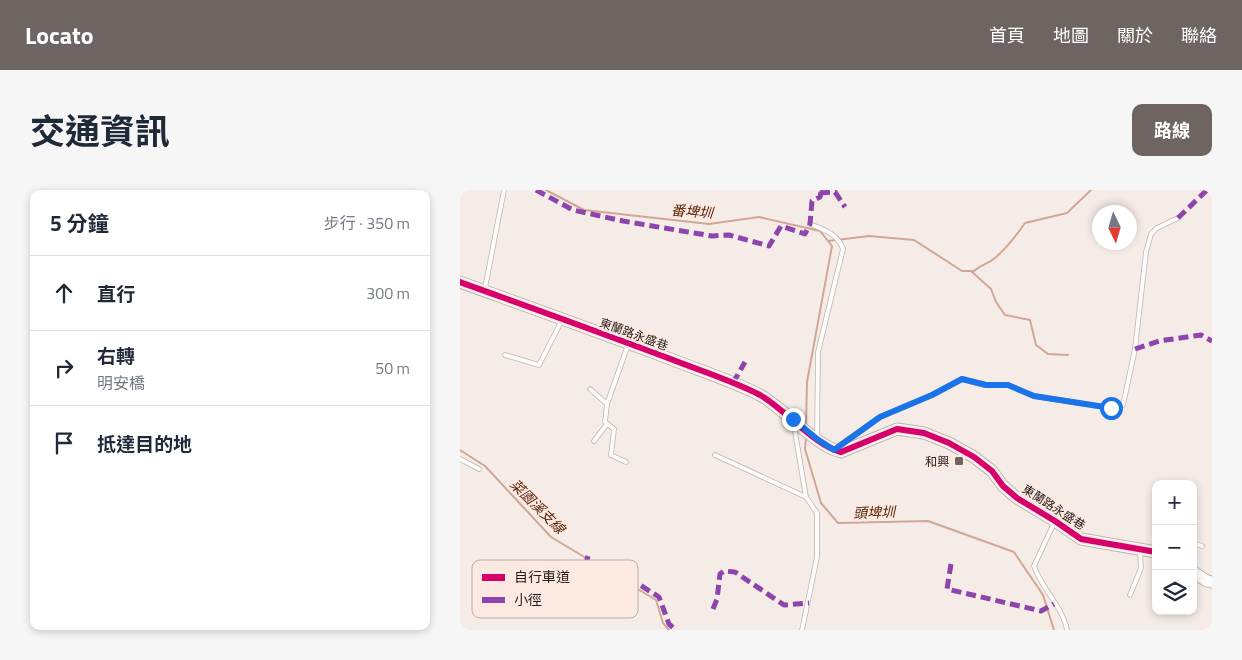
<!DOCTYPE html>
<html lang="zh-TW">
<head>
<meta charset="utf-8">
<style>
  body { margin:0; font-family:"Titillium Web","Noto Sans TC",sans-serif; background:#f6f6f7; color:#1f2937 }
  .controls { position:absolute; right:15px; bottom:15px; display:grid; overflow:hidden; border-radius:10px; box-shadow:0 2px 8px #0003 }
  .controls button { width:45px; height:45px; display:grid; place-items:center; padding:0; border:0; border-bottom:1px solid #e0e1e3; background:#fff; color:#1f2937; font:25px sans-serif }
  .compass { position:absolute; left:632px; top:15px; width:45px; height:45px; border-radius:50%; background:#fff; box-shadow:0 2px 8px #0003; rotate:175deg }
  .stop { position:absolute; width:15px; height:15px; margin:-11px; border:4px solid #1a73e8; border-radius:50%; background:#fff }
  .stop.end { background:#1a73e8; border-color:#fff; box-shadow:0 1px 5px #0008 }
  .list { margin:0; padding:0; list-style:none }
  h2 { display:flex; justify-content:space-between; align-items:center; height:65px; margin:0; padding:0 20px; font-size:21px }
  h2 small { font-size:16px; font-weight:400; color:#747a83 }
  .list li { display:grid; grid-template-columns:32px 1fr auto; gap:15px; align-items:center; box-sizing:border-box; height:75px; padding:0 20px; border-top:1px solid #e0e1e3 }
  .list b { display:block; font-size:19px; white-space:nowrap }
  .list p { margin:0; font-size:16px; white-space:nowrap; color:#747a83 }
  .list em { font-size:16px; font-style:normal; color:#747a83 }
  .icon { flex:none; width:28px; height:28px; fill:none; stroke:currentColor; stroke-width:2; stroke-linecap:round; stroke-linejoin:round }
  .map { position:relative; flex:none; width:752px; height:440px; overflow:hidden; border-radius:10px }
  header { display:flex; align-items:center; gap:30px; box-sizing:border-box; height:70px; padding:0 25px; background:#6e6562; color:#fff }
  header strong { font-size:24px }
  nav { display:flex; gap:28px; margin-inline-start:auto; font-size:18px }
  .intro { display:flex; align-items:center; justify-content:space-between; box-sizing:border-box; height:120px; padding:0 30px }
  h1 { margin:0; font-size:35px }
  .button { padding:12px 22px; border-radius:10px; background:#6e6562; color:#fff; font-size:18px; font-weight:700 }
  main { display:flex; gap:30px; padding:0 30px }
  aside { flex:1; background:#fff; border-radius:10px; box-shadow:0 2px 8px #0003 }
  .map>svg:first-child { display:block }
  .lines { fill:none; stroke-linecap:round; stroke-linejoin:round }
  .stream { stroke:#d0a795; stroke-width:2 }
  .lane-casing { stroke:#bcb4b0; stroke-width:5.5 }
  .secondary-casing { stroke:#bcb4b0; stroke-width:13 }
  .lane { stroke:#fefcfb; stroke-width:4 }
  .secondary { stroke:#fefcfb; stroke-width:11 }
  .quiet { stroke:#8e44ad; stroke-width:5; stroke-dasharray:10 5; stroke-linecap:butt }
  .cycleway-casing { stroke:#fce9e1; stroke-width:9 }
  .cycleway { stroke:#d6006c; stroke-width:6 }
  .route { stroke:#1a73e8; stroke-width:6 }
  .poi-dot { fill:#6e6562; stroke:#fce9e1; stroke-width:2 }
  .labels { text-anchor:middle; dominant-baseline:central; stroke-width:5; stroke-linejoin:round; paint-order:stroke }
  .street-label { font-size:12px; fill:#241d1a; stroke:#fce9e1 }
  .poi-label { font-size:12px; fill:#241d1a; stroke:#fce9e1; text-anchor:end }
  .water-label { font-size:14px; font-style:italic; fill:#57260a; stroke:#fce9e1 }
  .key { fill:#fce9e1; stroke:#bbaca5; stroke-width:1 }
  .key-label { font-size:14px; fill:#241d1a }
</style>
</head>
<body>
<header>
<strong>Locato</strong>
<nav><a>首頁</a><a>地圖</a><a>關於</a><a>聯絡</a></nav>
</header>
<div class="intro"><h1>交通資訊</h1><a class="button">路線</a></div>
<main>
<aside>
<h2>5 分鐘<small>步行 · 350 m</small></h2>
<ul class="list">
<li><svg class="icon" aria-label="ahead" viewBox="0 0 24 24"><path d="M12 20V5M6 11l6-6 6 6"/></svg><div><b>直行</b></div><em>300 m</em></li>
<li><svg class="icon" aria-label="right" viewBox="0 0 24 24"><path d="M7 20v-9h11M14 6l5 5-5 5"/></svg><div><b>右轉</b><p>明安橋</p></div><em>50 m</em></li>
<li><svg class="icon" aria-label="arrive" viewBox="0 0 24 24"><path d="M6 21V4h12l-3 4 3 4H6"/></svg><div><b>抵達目的地</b></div></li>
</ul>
</aside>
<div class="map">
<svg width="752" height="440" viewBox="0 0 752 440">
  <rect width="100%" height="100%" fill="#f6ece7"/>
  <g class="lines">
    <!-- stream -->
    <g class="stream">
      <polyline points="86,0 124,20 249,34 299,27 360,41 372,56 347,192 346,235"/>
      <path d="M368,51L409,46L454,50L502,81H514C522,74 528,74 535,68C547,58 556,46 565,33L607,23L631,0"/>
      <polyline points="511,81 531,99 536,112 545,125 570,130 576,155 588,164 608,165"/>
      <polyline points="346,248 345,259 361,313 378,333 468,331 554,362 583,405 594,440"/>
      <polyline points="0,260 25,276 91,347 196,410 203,433 209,440"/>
    </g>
    <!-- lane casing -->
    <g class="lane-casing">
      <g id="lane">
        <path d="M350,34C364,40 377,43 383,59L358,162L357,247"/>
        <polyline points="25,98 44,0"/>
        <polyline points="45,165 79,175 102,130"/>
        <polyline points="130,199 147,214"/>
        <polyline points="334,236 346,307 357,323 357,367 342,440"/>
        <polyline points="134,251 147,234"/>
        <polyline points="377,257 420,227 472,205 502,189 526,195 548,195 574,206 651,218 663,215 675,159 686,62 691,44 697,38 718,28"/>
        <polyline points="255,265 346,307"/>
        <polyline points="0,269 19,279"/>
        <polyline points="166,272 151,265 154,239 145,232 147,214 168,155"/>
        <path d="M594,333L574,376C581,398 603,417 607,440"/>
        <polyline points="733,353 742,356"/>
        <polyline points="670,405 681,378 680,362"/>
      </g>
    </g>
    <!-- secondary casing -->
    <g class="secondary-casing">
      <g id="secondary">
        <path d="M0,92C69,117 139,142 208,168C238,180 271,190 300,205C325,219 355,256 381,262L437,239L464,243L489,253L514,267L532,281L543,296L557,308L595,331L621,349L696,362"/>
        <polyline points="733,382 747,391 752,392"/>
      </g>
    </g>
    <!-- lane -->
    <use href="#lane" class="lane"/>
    <!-- secondary -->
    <use href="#secondary" class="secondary"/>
    <!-- quiet -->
    <g class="quiet">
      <polyline points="76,0 113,20 163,31 252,46 269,45 309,56 321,36 345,44 350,34 352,11 360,7 361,2 358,0"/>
      <polyline points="360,3 375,2 385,17"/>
      <polyline points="718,28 747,0"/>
      <polyline points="675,159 699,151 741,145 752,151"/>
      <polyline points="273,193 285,172"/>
      <polyline points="128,366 126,373 165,398 172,390 199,407 209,434 216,440"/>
      <polyline points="491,374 487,399 581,421 594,414"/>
      <polyline points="253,419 257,409 260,384 264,381 275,382 324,415 349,413"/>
    </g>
    <!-- cycleway casing -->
    <g class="cycleway-casing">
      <path id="cycleway" d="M0,92C69,117 139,142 208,168C238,180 271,190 300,205C325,219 355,256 381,262L437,239L464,243L489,253L514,267L532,281L543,296L557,308L595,331L621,349L696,362"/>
    </g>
    <!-- cycleway -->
    <use href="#cycleway" class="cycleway"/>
  </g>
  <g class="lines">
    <!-- route -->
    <polyline class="route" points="333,229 357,249 374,260 420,227 472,205 502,189 526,195 548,195 574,206 651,218"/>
  </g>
  <!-- markers -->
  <rect class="poi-dot" x="494" y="266" width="10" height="10" rx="2.5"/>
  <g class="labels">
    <!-- street labels -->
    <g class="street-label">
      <text transform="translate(174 144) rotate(20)">東蘭路永盛巷</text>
      <text transform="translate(594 317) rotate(33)">東蘭路永盛巷</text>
    </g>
    <!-- poi labels -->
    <g class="poi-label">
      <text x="489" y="271">和興</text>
    </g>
    <!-- water labels -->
    <g class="water-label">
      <text transform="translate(232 21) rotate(4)">番埤圳</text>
      <text transform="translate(78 316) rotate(45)">菜園溪支線</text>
      <text transform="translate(414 322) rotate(-2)">頭埤圳</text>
    </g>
  </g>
  <!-- legend -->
  <rect x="12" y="370" width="166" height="58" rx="8" class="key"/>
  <rect x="22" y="384" width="23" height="7" fill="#d6006c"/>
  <rect x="22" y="407" width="23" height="6" fill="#8e44ad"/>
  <g class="key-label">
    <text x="54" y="392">自行車道</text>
    <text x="54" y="415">小徑</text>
  </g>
</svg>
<div class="controls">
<button>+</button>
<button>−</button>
<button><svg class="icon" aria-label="layers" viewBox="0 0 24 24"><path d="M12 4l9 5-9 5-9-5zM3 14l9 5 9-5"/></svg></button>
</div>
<svg class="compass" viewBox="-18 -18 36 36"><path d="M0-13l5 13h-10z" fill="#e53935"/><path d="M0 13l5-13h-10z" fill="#747a83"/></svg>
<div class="stop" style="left:651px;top:218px"></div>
<div class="stop end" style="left:333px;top:229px"></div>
</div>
</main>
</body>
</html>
